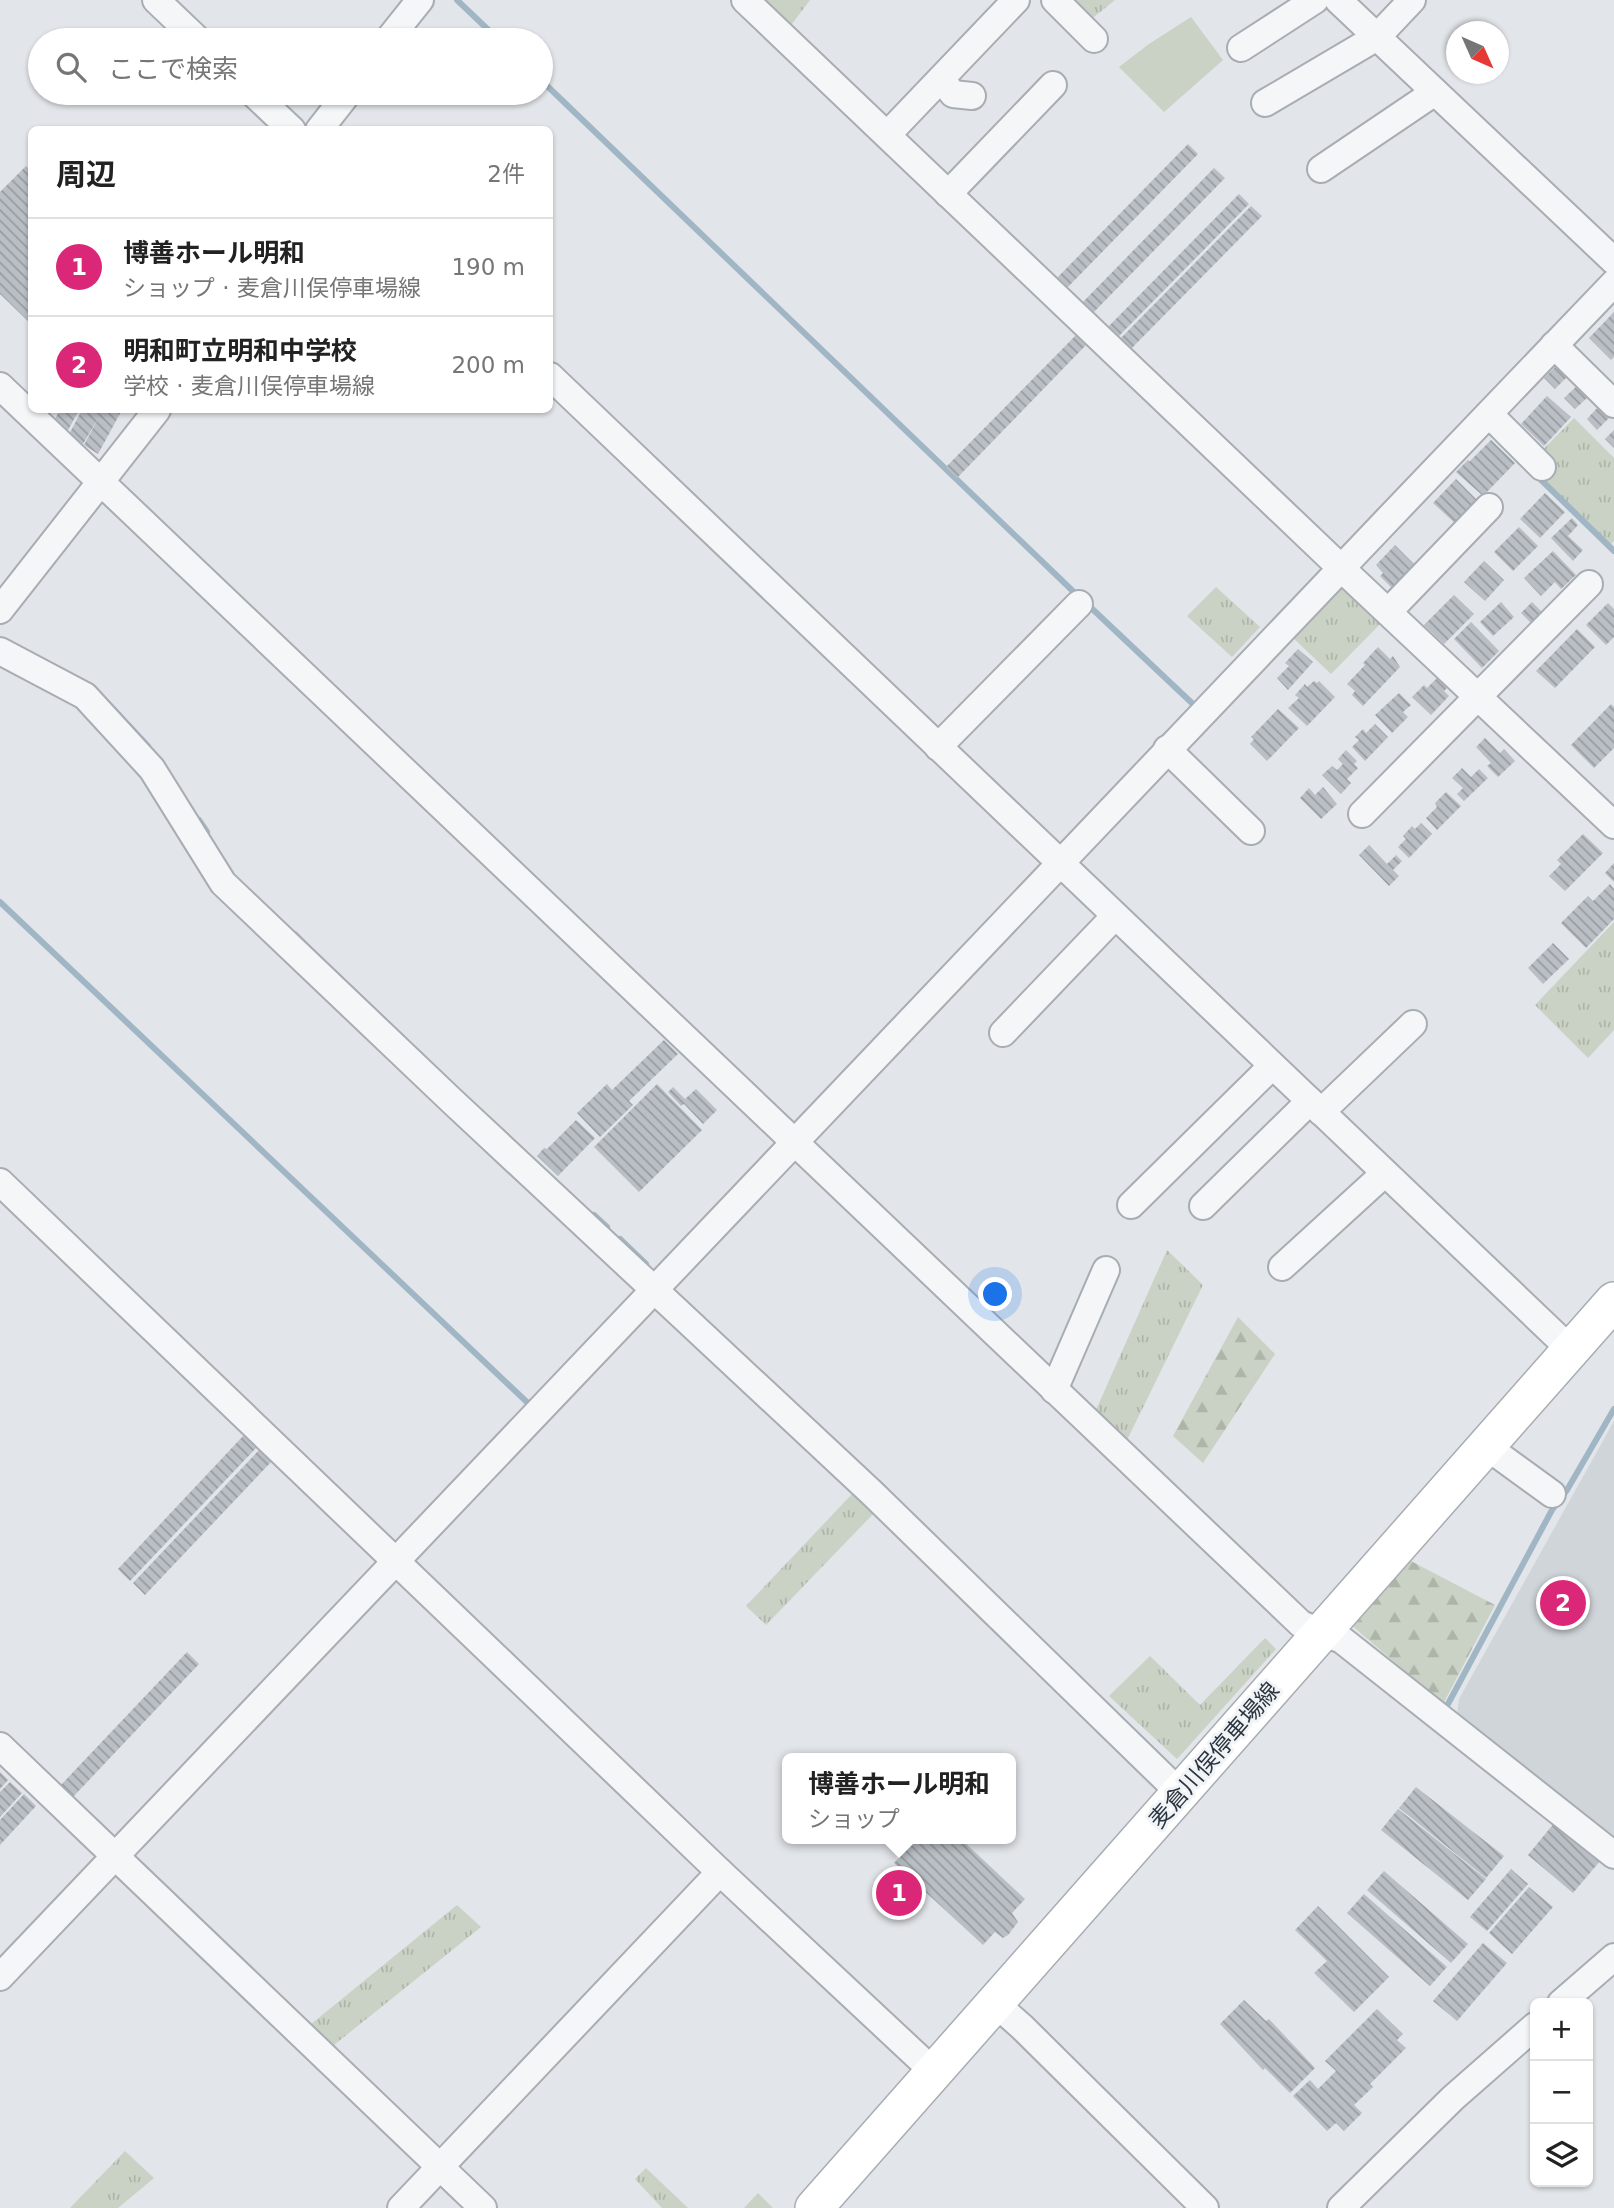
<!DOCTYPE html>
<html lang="ja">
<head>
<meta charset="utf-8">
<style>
  body { margin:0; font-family:"DejaVu Sans","Noto Sans JP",sans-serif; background:#f2f2f2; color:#222 }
  .controls { position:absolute; right:21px; bottom:21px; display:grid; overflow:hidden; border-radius:10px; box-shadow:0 2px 5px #0004 }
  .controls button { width:63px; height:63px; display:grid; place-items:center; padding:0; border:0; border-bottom:2px solid #e0e0e0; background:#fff; color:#222; font:35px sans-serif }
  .compass { position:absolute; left:1446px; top:21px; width:63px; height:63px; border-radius:50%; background:#fff; box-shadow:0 2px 5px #0004; rotate:135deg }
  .you { position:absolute; left:996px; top:1295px; width:24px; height:24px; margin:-18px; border:5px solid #fff; border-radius:50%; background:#1a73e8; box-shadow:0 0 0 10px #1a73e833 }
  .badge { display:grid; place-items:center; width:46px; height:46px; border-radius:50%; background:#db2777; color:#fff; font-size:23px; font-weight:700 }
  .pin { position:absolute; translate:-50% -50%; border:4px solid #fff; box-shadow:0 2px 7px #0006 }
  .popup { position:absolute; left:782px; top:1753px; width:234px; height:91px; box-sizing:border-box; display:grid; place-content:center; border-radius:10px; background:#fff; filter:drop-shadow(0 2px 5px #0005); font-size:23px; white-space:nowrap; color:#767676 }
  .popup b { font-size:26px; color:#222 }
  .popup::after { content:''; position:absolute; left:50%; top:100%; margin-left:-14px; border:14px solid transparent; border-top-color:#fff }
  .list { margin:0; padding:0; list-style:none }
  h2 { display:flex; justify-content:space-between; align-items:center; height:91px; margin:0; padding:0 28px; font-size:30px }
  h2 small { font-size:23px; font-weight:400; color:#767676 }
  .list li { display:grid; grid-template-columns:46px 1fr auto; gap:21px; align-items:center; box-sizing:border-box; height:98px; padding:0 28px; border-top:2px solid #e0e0e0 }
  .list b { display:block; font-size:26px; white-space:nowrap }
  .list p { margin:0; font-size:23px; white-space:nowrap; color:#767676 }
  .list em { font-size:23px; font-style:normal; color:#767676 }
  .icon { flex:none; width:38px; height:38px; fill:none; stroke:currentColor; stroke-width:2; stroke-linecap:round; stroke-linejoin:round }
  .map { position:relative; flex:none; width:1614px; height:2208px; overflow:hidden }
  .search { position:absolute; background:#fff; box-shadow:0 2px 5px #0004; left:28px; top:28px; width:525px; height:77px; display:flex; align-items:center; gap:18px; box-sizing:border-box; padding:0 24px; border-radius:38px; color:#767676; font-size:26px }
  .panel { position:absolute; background:#fff; box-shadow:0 2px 5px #0004; left:28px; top:126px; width:525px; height:287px; border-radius:10px }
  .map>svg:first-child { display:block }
  .built { fill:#d0d5da }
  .grass { fill:url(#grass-tufts) }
  .forest { fill:url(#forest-firs) }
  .garden { fill:#c9d2c4 }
  .water { fill:#a1b6c5 }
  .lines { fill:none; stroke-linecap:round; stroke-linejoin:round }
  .stream { stroke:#a1b6c5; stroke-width:6 }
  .building { fill:url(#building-back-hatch) }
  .street-casing { stroke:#a8adb3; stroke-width:30 }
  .secondary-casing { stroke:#a8adb3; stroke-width:40 }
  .street { stroke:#f4f6f8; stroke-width:26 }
  .secondary { stroke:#fff; stroke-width:37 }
  .labels { text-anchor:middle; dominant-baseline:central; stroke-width:6; stroke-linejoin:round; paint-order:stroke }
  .street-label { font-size:23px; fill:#2c353f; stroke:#f1f4f6 }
</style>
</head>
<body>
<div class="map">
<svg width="1614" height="2208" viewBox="0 0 1614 2208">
  <defs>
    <pattern id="grass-tufts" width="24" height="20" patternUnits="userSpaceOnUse" patternTransform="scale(1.75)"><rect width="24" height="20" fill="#c9d2c4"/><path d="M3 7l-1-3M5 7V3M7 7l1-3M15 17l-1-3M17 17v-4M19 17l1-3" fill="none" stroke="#adb5a9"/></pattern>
    <pattern id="forest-firs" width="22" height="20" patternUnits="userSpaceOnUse" patternTransform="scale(1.75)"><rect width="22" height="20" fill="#c9d2c4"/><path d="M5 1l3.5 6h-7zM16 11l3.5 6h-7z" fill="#adb5a9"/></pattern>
    <pattern id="building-back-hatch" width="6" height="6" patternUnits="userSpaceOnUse" patternTransform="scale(1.75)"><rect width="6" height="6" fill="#babfc5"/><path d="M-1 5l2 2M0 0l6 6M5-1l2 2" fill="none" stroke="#979ca1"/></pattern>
  </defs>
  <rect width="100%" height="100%" fill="#e2e5e9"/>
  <!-- built -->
  <polygon class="built" points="1614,1421 1614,1836 1456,1723 1459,1699"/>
  <!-- grass -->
  <g class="grass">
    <polygon points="760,0 810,0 789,28"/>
    <polygon points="1067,0 1115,0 1089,21"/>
    <polygon points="1574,418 1614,458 1614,541 1610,545 1528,465"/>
    <polygon points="1340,581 1386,618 1331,674 1288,633"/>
    <polygon points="1216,587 1260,627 1232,657 1187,616"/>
    <polygon points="1614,922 1614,1030 1588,1058 1535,1005"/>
    <polygon points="1167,1250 1203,1285 1126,1442 1096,1410"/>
    <polygon points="854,1492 875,1512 766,1625 746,1606"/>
    <polygon points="1265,1638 1276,1649 1177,1759 1109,1696 1150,1656 1200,1705"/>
    <polygon points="457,1905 481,1927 334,2045 310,2025"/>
    <polygon points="125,2151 154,2178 118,2208 70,2208"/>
    <polygon points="646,2168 688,2208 662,2208 635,2179"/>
    <polygon points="758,2193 773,2208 744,2208"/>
  </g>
  <!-- forest -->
  <g class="forest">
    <polygon points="1238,1317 1275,1354 1203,1463 1173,1436"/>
    <polygon points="1407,1559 1495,1605 1443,1704 1349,1623"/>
  </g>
  <!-- garden -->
  <polygon class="garden" points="1191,17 1223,60 1164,112 1119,67 1149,44"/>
  <!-- water -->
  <g class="water">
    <polygon points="15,643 94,684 151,745 147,749 13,645"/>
    <polygon points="296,931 312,947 456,1085 451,1089 292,935"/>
  </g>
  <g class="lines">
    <!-- stream -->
    <g class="stream">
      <polyline points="457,0 499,40"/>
      <polyline points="541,80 1078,596"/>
      <polyline points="1535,474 1614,551"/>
      <polyline points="1086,603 1194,705 1191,709"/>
      <polyline points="199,820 207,832"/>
      <polyline points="0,902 530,1405"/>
      <polyline points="594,1215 607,1227"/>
      <polyline points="620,1239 646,1264"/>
      <polyline points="1448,1704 1552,1510 1567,1490 1614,1409"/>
    </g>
  </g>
  <!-- building -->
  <g class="building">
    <polygon points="1188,144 1198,154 1065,290 1055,280"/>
    <polygon points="26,166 32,172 32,325 0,294 0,192"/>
    <polygon points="1214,168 1225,178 1092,314 1081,304"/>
    <polygon points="1239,194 1249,204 1116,339 1106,329"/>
    <polygon points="1251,206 1262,216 1129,351 1118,341"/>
    <polygon points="1614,312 1614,357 1611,360 1589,338"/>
    <polygon points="1079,332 1089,342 957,478 946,467"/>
    <polygon points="1556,366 1567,377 1555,389 1544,378"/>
    <polygon points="1577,386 1588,397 1575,409 1564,398"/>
    <polygon points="1547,396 1571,417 1544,446 1521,424"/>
    <polygon points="1599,406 1610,417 1597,430 1587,419"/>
    <polygon points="60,410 79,410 66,434 51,426"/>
    <polygon points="82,410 122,410 98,454 84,445 99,417 83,444 68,436"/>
    <polygon points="1614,430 1614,448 1605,439"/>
    <polygon points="1491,440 1515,463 1483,496 1456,472 1468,460 1469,462"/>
    <polygon points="1456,479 1478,501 1456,524 1433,503"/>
    <polygon points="1545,493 1565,512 1540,538 1520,519"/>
    <polygon points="1572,518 1578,525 1568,536 1583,550 1573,561 1551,538"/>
    <polygon points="1519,527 1538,546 1513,571 1494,552"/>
    <polygon points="1395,545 1416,566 1393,589 1380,576 1383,573 1376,565"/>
    <polygon points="1553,551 1576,575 1561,589 1555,582 1541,596 1524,578"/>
    <polygon points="1484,561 1504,580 1485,601 1464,582"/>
    <polygon points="1454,595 1474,614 1444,644 1424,625"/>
    <polygon points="1501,602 1514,617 1493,636 1480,622"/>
    <polygon points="1532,602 1543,613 1532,624 1521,613"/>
    <polygon points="1608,603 1614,609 1614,637 1606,645 1586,625"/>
    <polygon points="1471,622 1499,651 1482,668 1454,639"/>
    <polygon points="1577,629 1595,647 1555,688 1536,671"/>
    <polygon points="1378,647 1390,659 1393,656 1400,667 1363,706 1352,695 1355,691 1347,684 1365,665 1363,663"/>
    <polygon points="1298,649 1313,662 1288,690 1277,678 1289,666 1285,663"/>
    <polygon points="1438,677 1448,687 1444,691 1449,696 1431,715 1412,697 1424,685 1427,688"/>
    <polygon points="1314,681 1317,683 1319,681 1335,697 1307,726 1288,708 1299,698 1295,695 1305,684 1307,687"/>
    <polygon points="1399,693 1411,705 1403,712 1408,717 1392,733 1375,715"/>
    <polygon points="1611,704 1614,707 1614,748 1594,768 1571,745"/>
    <polygon points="1278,709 1299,728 1267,761 1250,744 1254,739 1251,737"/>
    <polygon points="1375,724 1388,737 1365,761 1352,747 1359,740 1355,737 1363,729 1366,733"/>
    <polygon points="1485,738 1500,753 1504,749 1515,761 1498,777 1487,766 1491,763 1476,747"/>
    <polygon points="1346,750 1357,761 1354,764 1358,768 1347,779 1351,783 1341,794 1322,775 1332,766 1337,770 1343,764 1338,759"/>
    <polygon points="1462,768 1471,777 1479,769 1488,778 1464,801 1457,794 1463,788 1452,778"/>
    <polygon points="1323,787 1337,804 1321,819 1300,798 1309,788 1315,795"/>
    <polygon points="1446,792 1461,806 1437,830 1426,818 1437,807 1435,803"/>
    <polygon points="1421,823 1432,834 1409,858 1398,847 1406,839 1403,836 1412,826 1415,829"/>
    <polygon points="1583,834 1603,853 1565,891 1549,876 1561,864 1557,860"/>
    <polygon points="1369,845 1387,864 1396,855 1402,861 1393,870 1399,876 1389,886 1359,855"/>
    <polygon points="1614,863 1614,882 1605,873"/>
    <polygon points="1610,884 1614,889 1614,919 1586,948 1561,923 1588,896 1593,901"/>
    <polygon points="1553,943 1569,959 1543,984 1528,968"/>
    <polygon points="664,1040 678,1054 629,1101 633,1105 600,1137 577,1113 607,1084 612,1090"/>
    <polygon points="657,1084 702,1130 639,1192 594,1147"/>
    <polygon points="673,1087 685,1099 696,1089 717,1110 703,1124 684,1104 681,1106 668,1092"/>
    <polygon points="576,1120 595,1138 558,1176 537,1156 544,1148 547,1149"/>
    <polygon points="244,1435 257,1447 130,1581 118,1569"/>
    <polygon points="260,1449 272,1461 145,1595 133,1583"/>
    <polygon points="187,1652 199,1664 72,1798 60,1786"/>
    <polygon points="0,1772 8,1780 0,1789"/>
    <polygon points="10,1782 22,1793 0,1817 0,1792"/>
    <polygon points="1416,1787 1504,1856 1486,1878 1399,1808"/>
    <polygon points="24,1794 36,1806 0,1845 0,1820"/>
    <polygon points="1398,1809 1486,1879 1468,1900 1381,1830"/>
    <polygon points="1555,1822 1601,1860 1573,1893 1528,1855"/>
    <polygon points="917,1839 961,1839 1025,1899 1012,1913 1018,1922 1008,1935 1003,1938 995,1932 983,1945 894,1863"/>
    <polygon points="1511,1869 1528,1884 1487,1931 1470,1917"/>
    <polygon points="1384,1871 1468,1944 1451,1963 1367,1890"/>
    <polygon points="1529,1887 1553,1907 1512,1954 1489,1933"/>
    <polygon points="1364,1894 1447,1967 1430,1986 1347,1913"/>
    <polygon points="1318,1906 1389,1977 1354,2012 1314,1973 1327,1961 1295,1930"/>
    <polygon points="1483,1943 1507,1963 1457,2021 1433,2001"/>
    <polygon points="1244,2000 1266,2021 1269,2019 1315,2068 1290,2093 1265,2068 1263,2070 1220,2024"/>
    <polygon points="1377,2009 1403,2034 1397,2040 1406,2048 1370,2084 1373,2087 1354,2105 1362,2113 1344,2131 1336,2123 1327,2131 1293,2096 1310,2080 1318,2089 1336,2071 1325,2061"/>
  </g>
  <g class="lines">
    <!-- street casing -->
    <g class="street-casing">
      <g id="street">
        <polyline points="156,0 198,40"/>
        <polyline points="745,0 1341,568 1614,825"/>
        <polyline points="1055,0 1094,39"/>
        <polyline points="1338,0 1614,261"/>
        <polyline points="388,40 420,0"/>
        <polyline points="1241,48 1315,0"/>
        <polyline points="941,79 953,94 972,96"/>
        <polyline points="253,93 292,130"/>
        <polyline points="1265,103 1377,37 1412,0"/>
        <polyline points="319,130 348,93"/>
        <polyline points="887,135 1016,0"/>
        <polyline points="1321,169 1435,92"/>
        <polyline points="948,194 1053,85"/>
        <polyline points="1554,345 1614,404"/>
        <polyline points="550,376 1571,1350"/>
        <polyline points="0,386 1301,1624 1342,1640 1614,1855"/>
        <polyline points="1489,414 1542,467"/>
        <polyline points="0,610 157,410"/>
        <polyline points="1388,612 1489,507"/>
        <polyline points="0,651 85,696 152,769 223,883 452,1101 872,1493 1180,1793"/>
        <polyline points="938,747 1079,604"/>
        <polyline points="1167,749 1251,831"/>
        <polyline points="1362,814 1589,584"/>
        <polyline points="1003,1033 1115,916"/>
        <polyline points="1321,1112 1413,1024"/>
        <polyline points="0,1182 720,1872 933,2071"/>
        <polyline points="1131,1205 1272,1066"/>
        <polyline points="1203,1206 1310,1101"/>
        <polyline points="1282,1267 1385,1173"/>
        <polyline points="1054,1390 1106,1270"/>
        <polyline points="1486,1446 1552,1494"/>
        <polyline points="0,1746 483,2208"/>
        <path d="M0,1977C538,1413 1074,846 1614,283"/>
        <polyline points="1561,2003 1614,1957"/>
        <polyline points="996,2004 1022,2027 1205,2208"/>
        <polyline points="401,2208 720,1872"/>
        <polyline points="1341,2208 1453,2098 1535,2026"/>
      </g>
    </g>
    <!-- secondary casing -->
    <g class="secondary-casing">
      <polyline id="secondary" points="814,2208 1614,1301"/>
    </g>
    <!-- street -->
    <use href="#street" class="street"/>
    <!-- secondary -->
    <use href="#secondary" class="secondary"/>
  </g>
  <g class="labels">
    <!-- street labels -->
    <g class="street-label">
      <text transform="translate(1214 1755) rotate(-49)">麦倉川俣停車場線</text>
    </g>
  </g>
</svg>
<div class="controls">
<button>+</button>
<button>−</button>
<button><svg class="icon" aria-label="layers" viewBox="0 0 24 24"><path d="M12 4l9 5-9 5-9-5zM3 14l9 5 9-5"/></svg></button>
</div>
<svg class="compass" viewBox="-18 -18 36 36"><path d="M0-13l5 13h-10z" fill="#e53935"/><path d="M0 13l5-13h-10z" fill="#767676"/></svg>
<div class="you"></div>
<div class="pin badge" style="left:899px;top:1893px">1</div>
<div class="popup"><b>博善ホール明和</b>ショップ</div>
<div class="pin badge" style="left:1563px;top:1603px">2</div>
<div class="search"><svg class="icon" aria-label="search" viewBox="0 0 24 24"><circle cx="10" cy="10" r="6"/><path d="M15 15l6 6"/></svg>ここで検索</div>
<section class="panel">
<h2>周辺<small>2件</small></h2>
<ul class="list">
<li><span class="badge">1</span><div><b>博善ホール明和</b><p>ショップ · 麦倉川俣停車場線</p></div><em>190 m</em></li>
<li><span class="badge">2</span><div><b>明和町立明和中学校</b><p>学校 · 麦倉川俣停車場線</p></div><em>200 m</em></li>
</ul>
</section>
</div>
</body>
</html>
